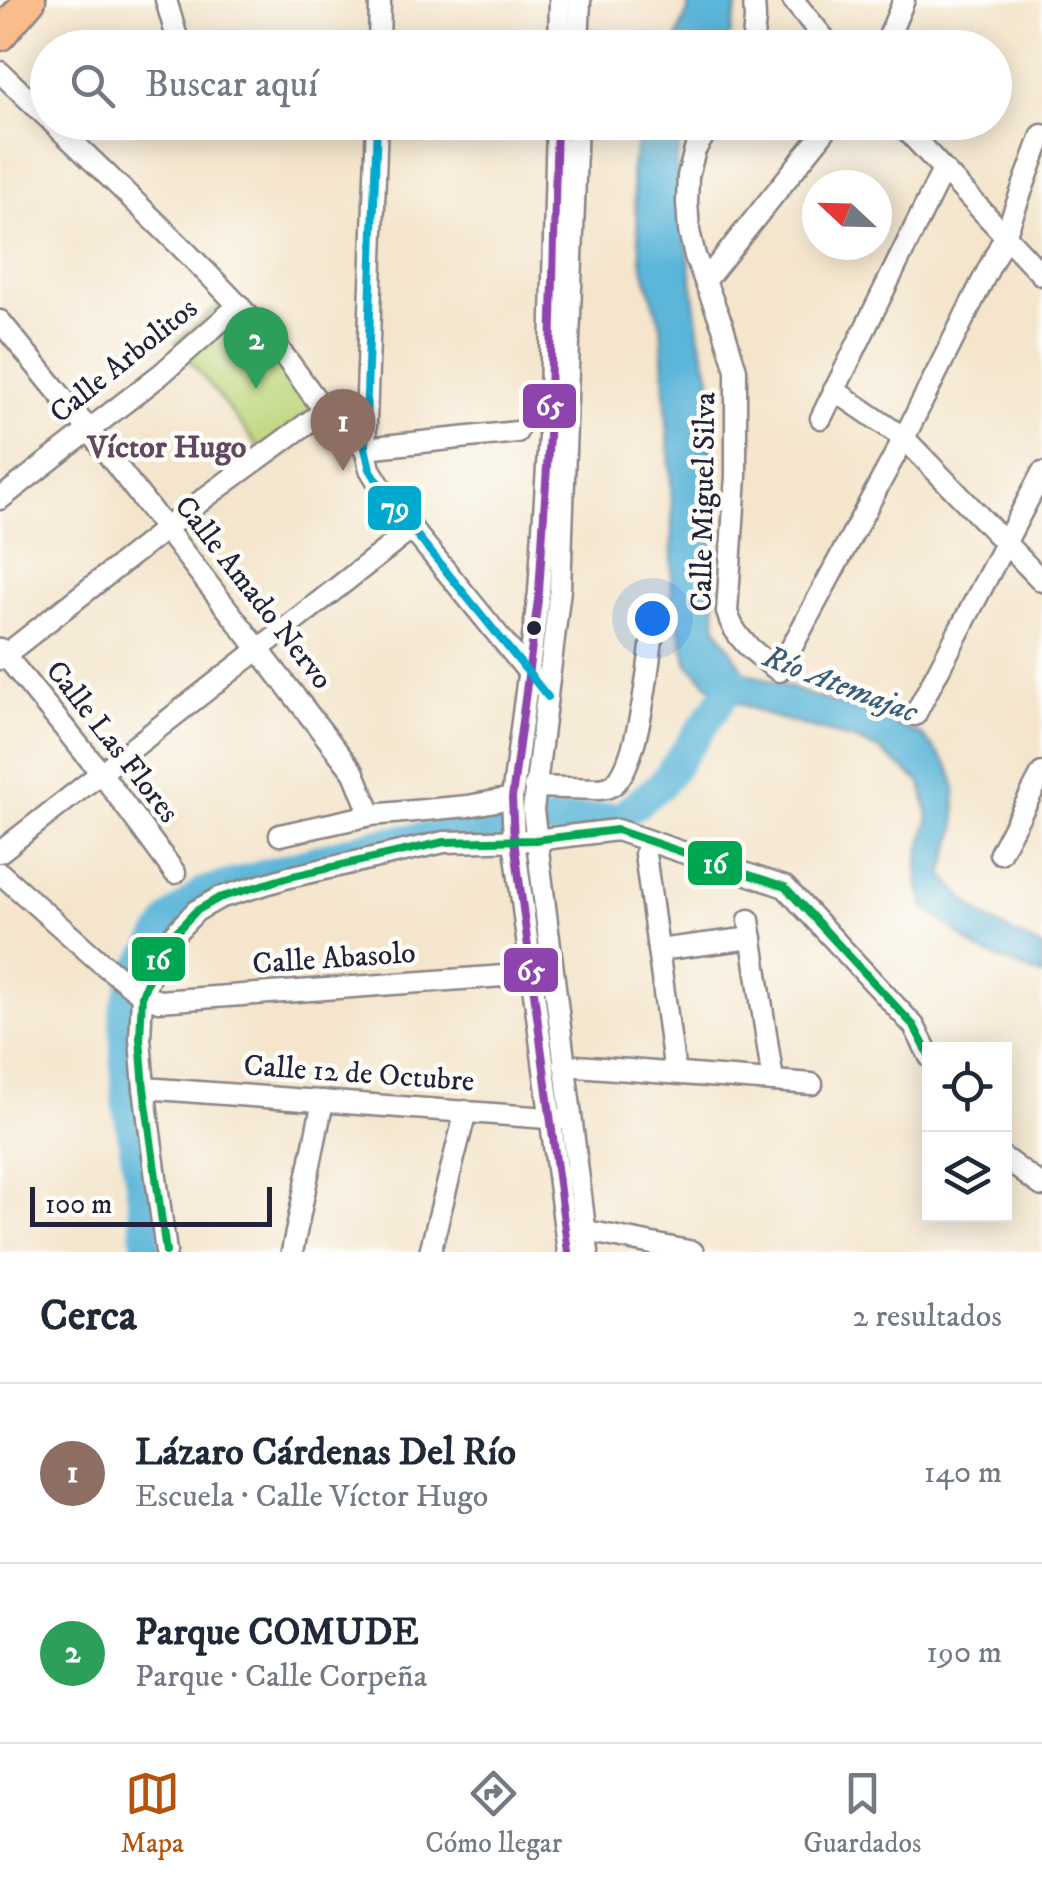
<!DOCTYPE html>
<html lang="es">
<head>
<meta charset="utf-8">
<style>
  body { margin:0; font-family:"IM FELL DW Pica",serif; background:#f2f2f3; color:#1f2937 }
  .controls { position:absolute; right:30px; bottom:30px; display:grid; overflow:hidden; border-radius:0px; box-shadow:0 5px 25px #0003 }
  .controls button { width:90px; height:90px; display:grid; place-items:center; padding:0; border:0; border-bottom:2px solid #e0e1e3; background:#fff; color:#1f2937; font:50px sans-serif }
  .compass { position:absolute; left:802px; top:170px; width:90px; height:90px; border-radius:50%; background:#fff; box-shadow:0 5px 25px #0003; rotate:292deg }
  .scale { position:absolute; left:30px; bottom:25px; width:242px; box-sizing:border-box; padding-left:10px; border:5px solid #22223b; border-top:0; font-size:28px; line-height:35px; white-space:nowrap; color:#22223b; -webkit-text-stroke:8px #fdfcf7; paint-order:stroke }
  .you { position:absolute; left:652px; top:618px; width:35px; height:35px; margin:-25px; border:8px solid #fff; border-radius:50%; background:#1a73e8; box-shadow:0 0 0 15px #1a73e833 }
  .badge { display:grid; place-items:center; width:65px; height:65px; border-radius:50%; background:#b45309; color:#fff; font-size:32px; font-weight:700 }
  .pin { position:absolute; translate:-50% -82px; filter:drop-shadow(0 2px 5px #0008) }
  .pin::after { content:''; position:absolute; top:52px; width:35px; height:30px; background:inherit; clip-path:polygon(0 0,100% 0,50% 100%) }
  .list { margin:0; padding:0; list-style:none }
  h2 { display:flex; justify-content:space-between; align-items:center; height:130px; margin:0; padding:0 40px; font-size:42px }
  h2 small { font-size:32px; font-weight:400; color:#747a83 }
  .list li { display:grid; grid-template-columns:65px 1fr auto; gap:30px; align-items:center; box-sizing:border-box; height:180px; padding:0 40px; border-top:2px solid #e0e1e3 }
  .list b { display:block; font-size:38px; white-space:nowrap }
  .list p { margin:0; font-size:32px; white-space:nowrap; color:#747a83 }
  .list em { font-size:32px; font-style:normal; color:#747a83 }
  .icon { flex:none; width:55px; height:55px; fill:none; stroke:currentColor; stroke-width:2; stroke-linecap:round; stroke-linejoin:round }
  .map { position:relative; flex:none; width:1042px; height:1252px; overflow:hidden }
  .search { position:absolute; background:#fff; box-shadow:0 5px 25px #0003; left:30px; right:30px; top:30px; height:110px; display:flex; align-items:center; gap:25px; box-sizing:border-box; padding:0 35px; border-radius:55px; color:#747a83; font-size:38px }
  .sheet { height:490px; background:#fff }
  nav { display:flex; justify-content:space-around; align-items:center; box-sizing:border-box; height:140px; border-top:2px solid #e0e1e3; background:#fff; font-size:28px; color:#747a83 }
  nav a { display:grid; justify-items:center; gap:5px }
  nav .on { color:#b45309 }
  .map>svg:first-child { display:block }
  .green { fill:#bdd67b; stroke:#707c5b; stroke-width:2.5 }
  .water { fill:#5cb6d9; stroke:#3f6c8a; stroke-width:2.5 }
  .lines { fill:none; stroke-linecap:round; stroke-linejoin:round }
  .river { stroke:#5cb6d9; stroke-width:30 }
  .minor-casing { stroke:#8b8484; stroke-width:25 }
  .highway-casing { stroke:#8b8484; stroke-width:35 }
  .minor { stroke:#fff; stroke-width:20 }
  .highway { stroke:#f9bc8a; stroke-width:30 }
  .bus-1-casing { stroke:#fdfcf7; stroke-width:15 }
  .bus-2-casing { stroke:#fdfcf7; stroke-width:15 }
  .bus-3-casing { stroke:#fdfcf7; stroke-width:15 }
  .bus-1 { stroke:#8e44ad; stroke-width:8 }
  .bus-2 { stroke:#00a9ce; stroke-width:8 }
  .bus-3 { stroke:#00a651; stroke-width:8 }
  .bus-dot { fill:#22223b; stroke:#fdfcf7; stroke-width:4 }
  .labels { text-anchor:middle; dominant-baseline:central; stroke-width:9; stroke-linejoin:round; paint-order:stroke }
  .street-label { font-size:30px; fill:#22223b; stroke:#fdfcf7 }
  .neighbourhood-label { font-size:32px; font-weight:bold; fill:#614760; stroke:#fdfcf7 }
  .water-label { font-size:32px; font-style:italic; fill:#395d7a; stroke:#fdfcf7 }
  .line-badge { stroke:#fdfcf7; stroke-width:4 }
  .badge-label { font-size:28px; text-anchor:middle; font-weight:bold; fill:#fff }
</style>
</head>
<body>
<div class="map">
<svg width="1042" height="1252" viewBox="0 0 1042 1252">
  <rect width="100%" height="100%" fill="#fdfcf7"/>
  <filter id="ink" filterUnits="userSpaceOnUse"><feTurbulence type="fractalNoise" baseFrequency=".01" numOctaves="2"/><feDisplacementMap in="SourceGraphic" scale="20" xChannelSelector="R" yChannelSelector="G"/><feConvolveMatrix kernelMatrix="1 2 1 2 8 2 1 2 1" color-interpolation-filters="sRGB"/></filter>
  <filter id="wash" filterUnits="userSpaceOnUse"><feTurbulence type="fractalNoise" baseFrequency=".0048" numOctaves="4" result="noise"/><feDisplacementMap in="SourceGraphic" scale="40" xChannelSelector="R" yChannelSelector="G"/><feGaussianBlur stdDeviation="2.25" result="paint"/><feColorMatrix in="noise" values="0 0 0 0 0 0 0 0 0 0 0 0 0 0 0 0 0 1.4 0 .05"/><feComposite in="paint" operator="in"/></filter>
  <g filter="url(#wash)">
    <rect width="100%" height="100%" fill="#f4e5cc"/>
    <!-- green -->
    <polygon class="green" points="225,300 274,356 324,422 272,464 176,343"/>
    <!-- water -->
    <g class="water">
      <polygon points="689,0 739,0 727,47 673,47 688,11"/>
      <path d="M643,123H684L676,165L700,338L712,385L713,570L716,626L745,672L813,696L872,714L923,736L949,767L955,785L956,829L943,874C974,916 995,926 1042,947V976L978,950L925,907L919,888L918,861L929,817L921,783L880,750L855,740L771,716L717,694L688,664L672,597V499L661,325L642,264L631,170Z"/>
    </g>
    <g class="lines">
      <!-- river -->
      <polyline class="river" points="147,1252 141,1190 126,1099 124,1011 137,973 173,917 203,892 372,844 492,827 621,816 662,784 735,681"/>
    </g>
  </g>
  <g filter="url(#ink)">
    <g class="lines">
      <!-- minor casing -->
      <g class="minor-casing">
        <g id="minor">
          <polyline points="166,0 180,48"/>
          <polyline points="793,0 832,48"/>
          <polyline points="379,48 380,0"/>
          <polyline points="559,48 560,0"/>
          <polyline points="578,48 580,0"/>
          <polyline points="752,48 755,19 754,0"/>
          <polyline points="884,48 904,0"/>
          <polyline points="0,72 48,118"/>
          <path d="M52,122C126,193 201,264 270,339C303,375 323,421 365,448L517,432"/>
          <polyline points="377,122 365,448 370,469 390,502 533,678"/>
          <polyline points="557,122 549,436 539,592 512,798 514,840 568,1252"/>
          <polyline points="577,122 560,589 533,810 588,1252"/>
          <path d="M712,122L695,150L688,176L687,202L689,231L695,256L723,327L736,370V476L727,612C735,640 756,654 779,671L904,438L1005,236L1042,135"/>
          <polyline points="899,122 1042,275"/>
          <polyline points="705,281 832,122"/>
          <polyline points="0,321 89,430 354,773 371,815"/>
          <polyline points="834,390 904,438 1042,581"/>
          <polyline points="821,418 943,170"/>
          <polyline points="0,499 160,375 239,305"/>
          <polyline points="0,649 101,773 175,873"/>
          <polyline points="0,659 206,497 324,411"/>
          <polyline points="915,715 1042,473"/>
          <path d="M534,787L599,789C606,788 609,788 614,784C639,763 649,663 653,630"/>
          <polyline points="280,835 371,815 468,806 512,798"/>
          <polyline points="0,852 412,529"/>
          <polyline points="1000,853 1042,773"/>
          <polyline points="645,854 675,1073"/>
          <polyline points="0,873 99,961 142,995 159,1001 532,974"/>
          <polyline points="749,920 773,1081"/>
          <polyline points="658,950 752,938"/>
          <polyline points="564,1065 812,1084"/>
          <polyline points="144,1088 561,1119"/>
          <polyline points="1004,1158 1042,1186"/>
          <polyline points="577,1229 693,1252"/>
          <polyline points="166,1252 144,1088 140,1039 142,995 153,967 175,933 196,911 219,898 289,877 444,842 535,840 617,830 785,887 914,1026 930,1057"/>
          <polyline points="292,1252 323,1101"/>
          <polyline points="430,1252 466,1111"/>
        </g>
      </g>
      <!-- highway casing -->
      <g class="highway-casing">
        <polyline id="highway" points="0,35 30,0"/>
      </g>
      <!-- minor -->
      <use href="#minor" class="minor"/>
      <!-- highway -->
      <use href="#highway" class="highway"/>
      <!-- bus-1 casing -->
      <g class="bus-1-casing">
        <polyline id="bus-1" points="557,122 549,436 539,592 512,798 514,840 568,1252"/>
      </g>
      <!-- bus-2 casing -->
      <g class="bus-2-casing">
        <polyline id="bus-2" points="377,122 365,448 370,469 390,502 548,697"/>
      </g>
      <!-- bus-3 casing -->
      <g class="bus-3-casing">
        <polyline id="bus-3" points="166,1252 144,1088 140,1039 142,995 153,967 175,933 196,911 219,898 289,877 444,842 535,840 617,830 785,887 914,1026 930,1057"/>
      </g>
      <!-- bus-1 -->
      <use href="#bus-1" class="bus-1"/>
      <!-- bus-2 -->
      <use href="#bus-2" class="bus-2"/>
      <!-- bus-3 -->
      <use href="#bus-3" class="bus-3"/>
    </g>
  </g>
  <!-- markers -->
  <circle class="bus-dot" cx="534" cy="628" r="9"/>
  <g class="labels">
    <!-- street labels -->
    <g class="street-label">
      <text transform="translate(124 361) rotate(-39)">Calle Arbolitos</text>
      <text transform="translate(704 502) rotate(-89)">Calle Miguel Silva</text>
      <text transform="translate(253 593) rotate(52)">Calle Amado Nervo</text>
      <text transform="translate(112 742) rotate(52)">Calle Las Flores</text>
      <text transform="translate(334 959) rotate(-4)">Calle Abasolo</text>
      <text transform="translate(359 1074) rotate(4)">Calle 12 de Octubre</text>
    </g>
    <!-- neighbourhood labels -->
    <g class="neighbourhood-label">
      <text x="167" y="448">Víctor Hugo</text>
    </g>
    <!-- water labels -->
    <g class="water-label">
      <text transform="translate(840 685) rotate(21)">Río Atemajac</text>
    </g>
  </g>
  <g class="line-badge">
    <rect x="521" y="382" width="57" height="48" rx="10" fill="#8e44ad"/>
    <rect x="366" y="484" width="57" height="48" rx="10" fill="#00a9ce"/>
    <rect x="686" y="839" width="58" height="48" rx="10" fill="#00a651"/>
    <rect x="130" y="935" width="57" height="48" rx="10" fill="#00a651"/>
    <rect x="502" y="946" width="58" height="48" rx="10" fill="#8e44ad"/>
  </g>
  <g class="badge-label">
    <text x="550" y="415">65</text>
    <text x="395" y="517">79</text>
    <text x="715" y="873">16</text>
    <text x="158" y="969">16</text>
    <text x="531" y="980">65</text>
  </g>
</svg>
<div class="controls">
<button><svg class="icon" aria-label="locate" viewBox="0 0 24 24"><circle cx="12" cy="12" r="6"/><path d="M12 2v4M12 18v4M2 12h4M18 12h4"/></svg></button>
<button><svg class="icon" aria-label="layers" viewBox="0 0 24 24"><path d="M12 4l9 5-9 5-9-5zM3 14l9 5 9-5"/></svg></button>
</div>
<svg class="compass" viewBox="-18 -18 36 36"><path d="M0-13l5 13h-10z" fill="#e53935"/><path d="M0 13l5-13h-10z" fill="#747a83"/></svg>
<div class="scale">100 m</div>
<div class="you"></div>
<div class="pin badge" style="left:343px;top:471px;background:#8d6e63">1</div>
<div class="pin badge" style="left:256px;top:389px;background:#2e9e5b">2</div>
<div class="search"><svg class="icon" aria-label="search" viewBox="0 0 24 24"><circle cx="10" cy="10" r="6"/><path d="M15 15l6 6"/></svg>Buscar aquí</div>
</div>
<section class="sheet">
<h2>Cerca<small>2 resultados</small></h2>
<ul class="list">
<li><span class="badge" style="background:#8d6e63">1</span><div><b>Lázaro Cárdenas Del Río</b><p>Escuela · Calle Víctor Hugo</p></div><em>140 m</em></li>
<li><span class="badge" style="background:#2e9e5b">2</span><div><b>Parque COMUDE</b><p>Parque · Calle Corpeña</p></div><em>190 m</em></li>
</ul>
</section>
<nav>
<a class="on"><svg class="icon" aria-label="map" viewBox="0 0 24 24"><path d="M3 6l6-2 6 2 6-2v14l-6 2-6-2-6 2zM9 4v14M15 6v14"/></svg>Mapa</a>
<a><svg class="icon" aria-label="directions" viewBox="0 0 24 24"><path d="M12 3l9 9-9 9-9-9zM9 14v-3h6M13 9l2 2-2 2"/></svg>Cómo llegar</a>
<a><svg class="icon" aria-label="saved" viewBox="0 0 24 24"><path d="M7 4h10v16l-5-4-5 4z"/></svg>Guardados</a>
</nav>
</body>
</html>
